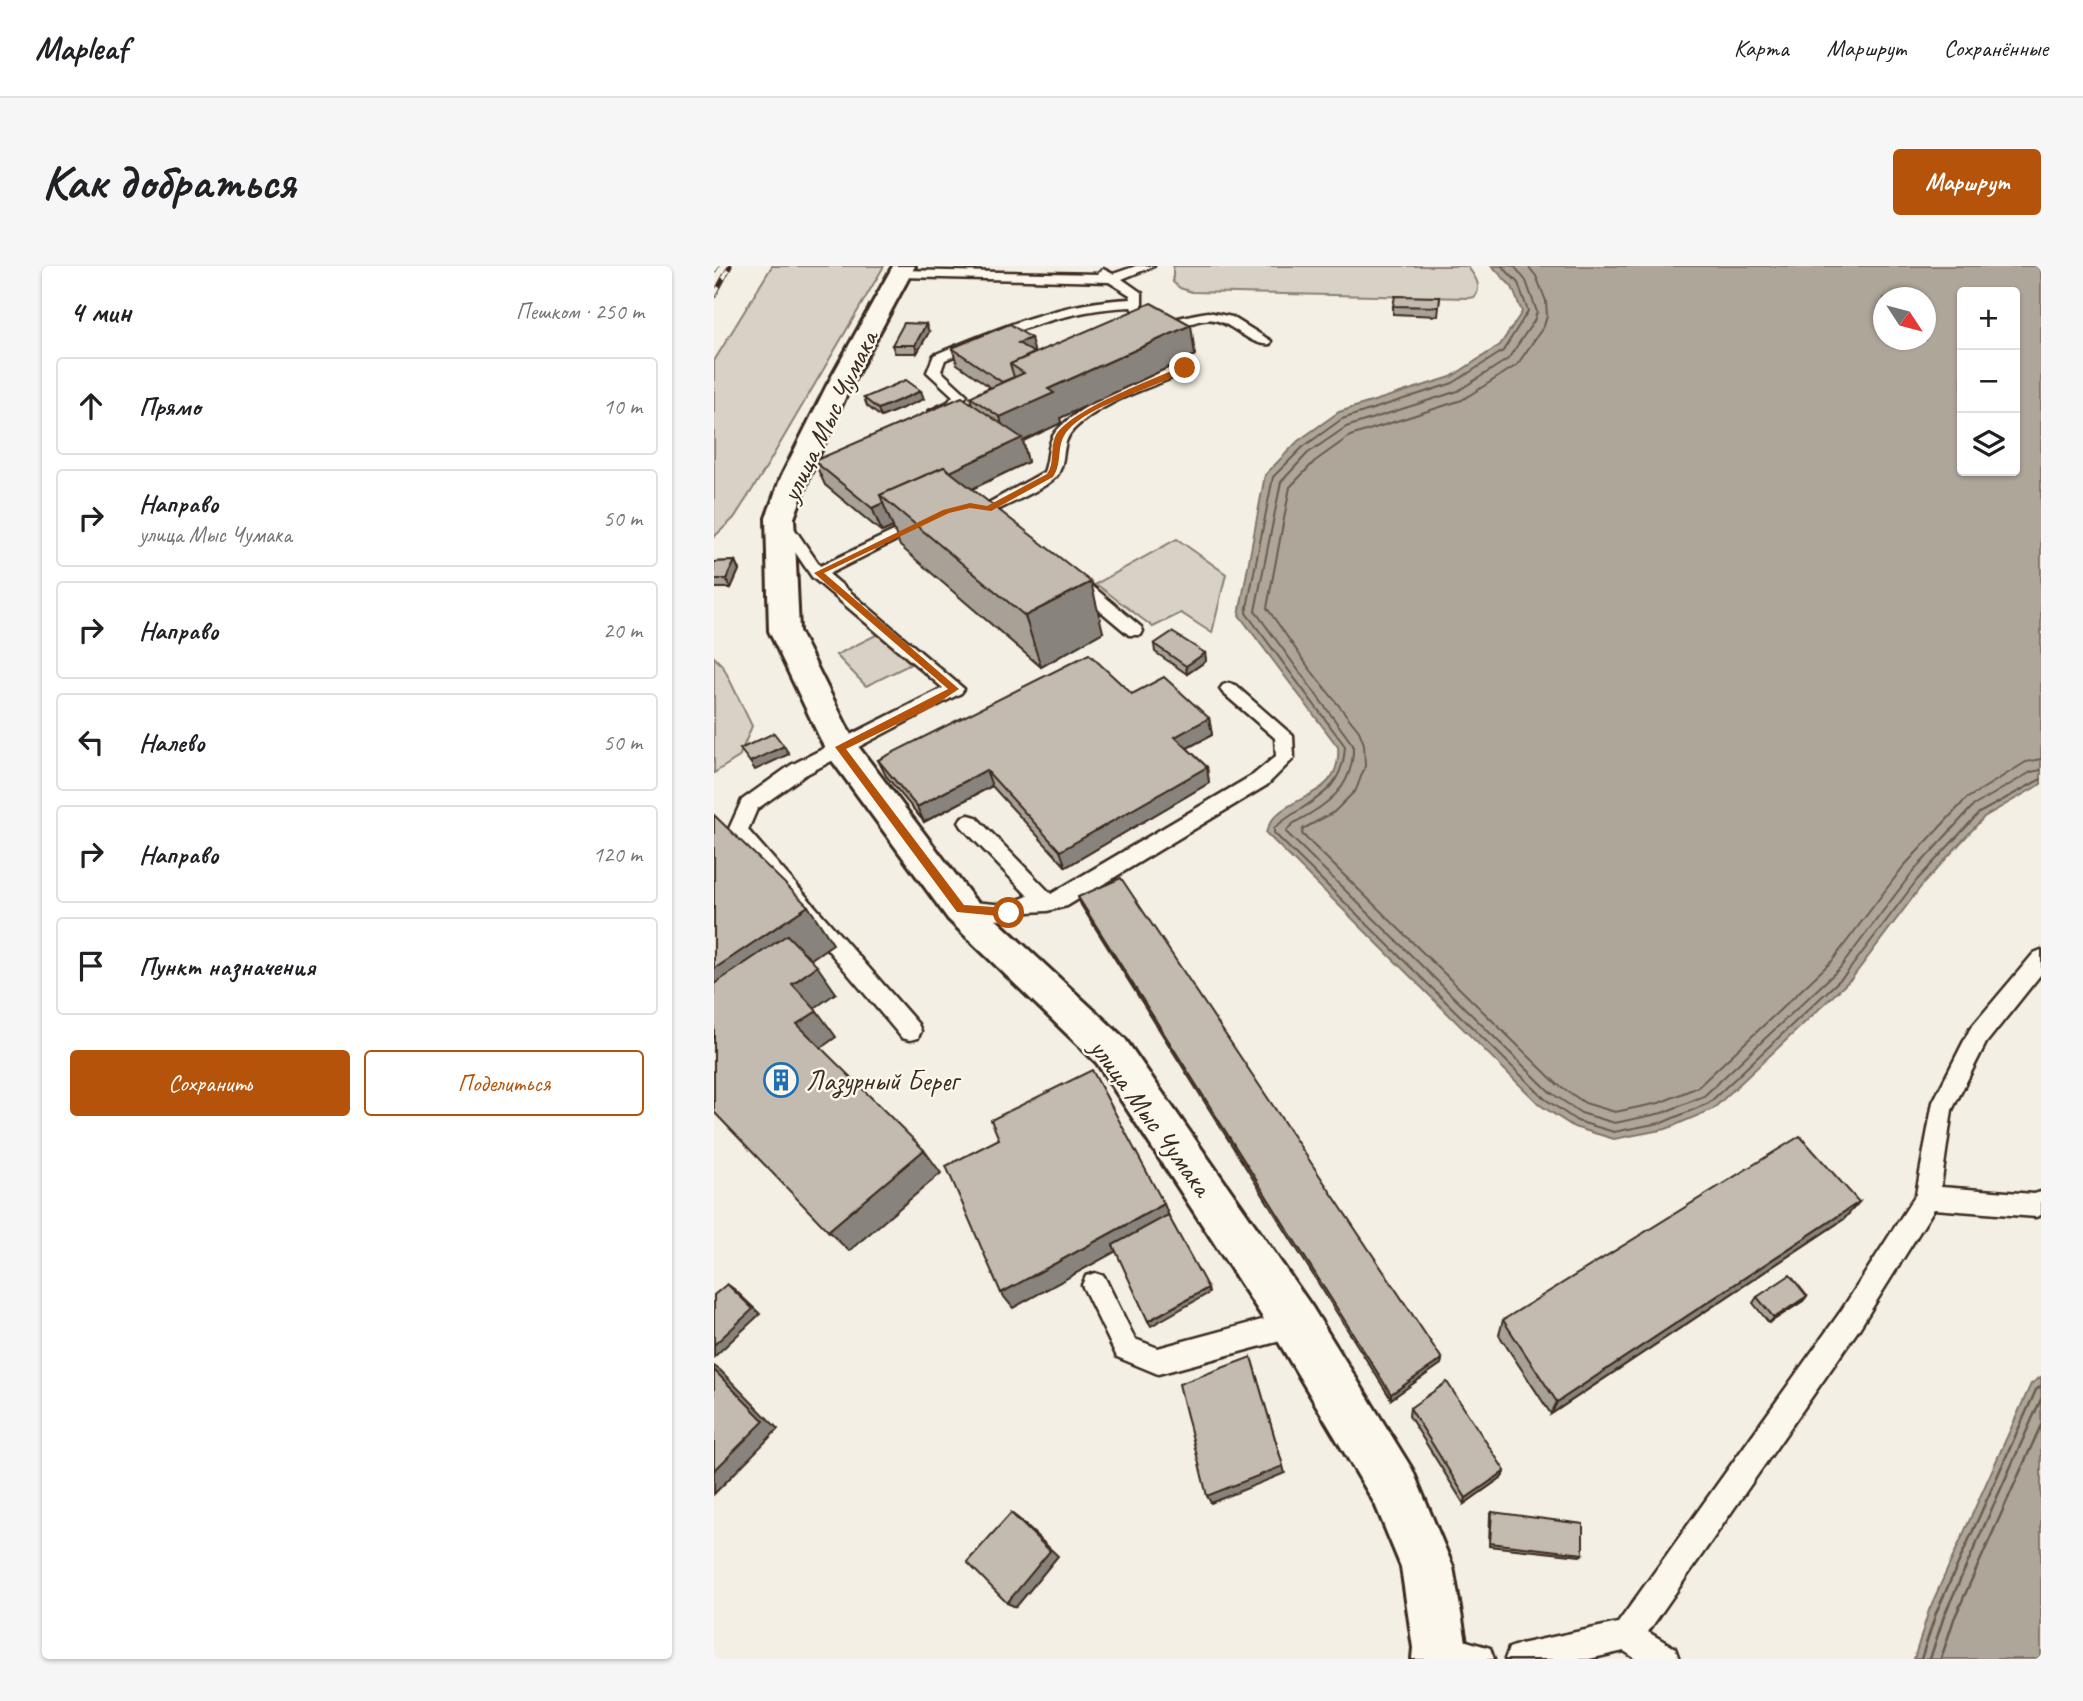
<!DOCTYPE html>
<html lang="ru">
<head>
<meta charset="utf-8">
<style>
  body { margin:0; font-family:Caveat,sans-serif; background:#f6f6f6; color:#202124 }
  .controls { position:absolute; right:21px; top:21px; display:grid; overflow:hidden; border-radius:7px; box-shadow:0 2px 5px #0004 }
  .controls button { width:63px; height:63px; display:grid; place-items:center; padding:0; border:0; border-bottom:2px solid #e0e0e0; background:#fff; color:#202124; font:35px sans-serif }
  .compass { position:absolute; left:1159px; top:21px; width:63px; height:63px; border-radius:50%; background:#fff; box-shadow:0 2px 5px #0004; rotate:126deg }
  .stop { position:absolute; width:21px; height:21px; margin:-16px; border:5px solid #b45309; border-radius:50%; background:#fff }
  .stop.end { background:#b45309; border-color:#fff; box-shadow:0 2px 7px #0008 }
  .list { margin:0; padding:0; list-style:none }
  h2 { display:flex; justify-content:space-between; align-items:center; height:91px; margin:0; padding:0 28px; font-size:30px }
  h2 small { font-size:23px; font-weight:400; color:#757577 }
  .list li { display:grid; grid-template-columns:46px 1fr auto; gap:21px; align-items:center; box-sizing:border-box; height:98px; margin:0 14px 14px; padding:0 14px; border:2px solid #e0e0e0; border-radius:7px }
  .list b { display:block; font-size:26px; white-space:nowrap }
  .list p { margin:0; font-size:23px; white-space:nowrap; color:#757577 }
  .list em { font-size:23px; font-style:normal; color:#757577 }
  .actions { display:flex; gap:14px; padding:21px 28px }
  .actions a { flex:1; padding:16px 0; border:2px solid #b45309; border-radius:7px; text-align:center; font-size:24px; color:#b45309 }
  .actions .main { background:#b45309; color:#fff }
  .icon { flex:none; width:38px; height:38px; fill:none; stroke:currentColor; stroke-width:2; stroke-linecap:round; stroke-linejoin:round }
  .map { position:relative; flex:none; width:1327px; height:1393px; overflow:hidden; border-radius:7px }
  header { display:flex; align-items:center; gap:42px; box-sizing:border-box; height:98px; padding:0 35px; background:#fff; border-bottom:2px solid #e0e0e0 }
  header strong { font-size:33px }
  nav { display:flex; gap:38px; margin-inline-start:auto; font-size:24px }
  .intro { display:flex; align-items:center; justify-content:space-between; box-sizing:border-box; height:168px; padding:0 42px }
  h1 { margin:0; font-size:49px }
  .button { padding:18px 32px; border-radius:7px; background:#b45309; color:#fff; font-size:24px; font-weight:700 }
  main { display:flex; gap:42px; padding:0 42px }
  aside { flex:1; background:#fff; border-radius:7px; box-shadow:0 2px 5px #0004 }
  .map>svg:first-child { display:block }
  .green { fill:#d8d1c6; stroke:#8a7e72; stroke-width:2 }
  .water { fill:#afa69a; stroke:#817468; stroke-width:2; fill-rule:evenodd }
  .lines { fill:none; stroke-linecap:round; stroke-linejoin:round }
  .shore-far1 { stroke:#695c50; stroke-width:2 }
  .shore { stroke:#695c50; stroke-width:2.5 }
  .service-casing { stroke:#3b2a1e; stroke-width:5 }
  .tertiary-casing { stroke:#3b2a1e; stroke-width:6 }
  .service { fill:#fbf7ec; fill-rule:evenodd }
  .tertiary { fill:#fbf7ec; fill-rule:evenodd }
  .rail-casing { stroke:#3b2a1e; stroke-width:5 }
  .rail { stroke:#fbf7ec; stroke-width:3.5; stroke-dasharray:10; stroke-linecap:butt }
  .wall { fill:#a8a197; stroke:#3b2a1e; stroke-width:2 }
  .shaded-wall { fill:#88837b; stroke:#3b2a1e; stroke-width:2 }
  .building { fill:#c3bbb0; stroke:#3b2a1e; stroke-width:2 }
  .route { fill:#b45309 }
  .labels { text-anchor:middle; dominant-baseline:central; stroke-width:5; stroke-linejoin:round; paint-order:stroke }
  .street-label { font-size:28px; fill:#3b2a1e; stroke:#fbf7ec }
  .poi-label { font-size:28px; fill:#3b2a1e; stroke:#fbf7ec; text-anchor:start }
</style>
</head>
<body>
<header>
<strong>Mapleaf</strong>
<nav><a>Карта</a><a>Маршрут</a><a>Сохранённые</a></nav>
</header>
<div class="intro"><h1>Как добраться</h1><a class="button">Маршрут</a></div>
<main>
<aside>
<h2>4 мин<small>Пешком · 250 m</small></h2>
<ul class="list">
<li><svg class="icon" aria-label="ahead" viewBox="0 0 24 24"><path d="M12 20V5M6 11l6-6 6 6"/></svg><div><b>Прямо</b></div><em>10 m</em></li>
<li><svg class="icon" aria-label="right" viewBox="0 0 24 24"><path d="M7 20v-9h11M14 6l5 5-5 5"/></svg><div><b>Направо</b><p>улица Мыс Чумака</p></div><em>50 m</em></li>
<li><svg class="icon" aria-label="right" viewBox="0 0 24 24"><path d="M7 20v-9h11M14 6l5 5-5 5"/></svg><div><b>Направо</b></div><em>20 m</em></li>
<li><svg class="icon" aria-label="left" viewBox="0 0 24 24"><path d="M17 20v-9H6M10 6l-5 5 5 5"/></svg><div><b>Налево</b></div><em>50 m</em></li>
<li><svg class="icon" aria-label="right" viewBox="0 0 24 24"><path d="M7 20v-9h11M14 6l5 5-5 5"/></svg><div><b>Направо</b></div><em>120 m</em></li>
<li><svg class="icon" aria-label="arrive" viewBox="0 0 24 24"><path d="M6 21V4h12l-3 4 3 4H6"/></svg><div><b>Пункт назначения</b></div></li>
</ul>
<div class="actions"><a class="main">Сохранить</a><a>Поделиться</a></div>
</aside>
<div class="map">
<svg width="1327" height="1393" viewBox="0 0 1327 1393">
  <rect width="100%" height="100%" fill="#f3efe4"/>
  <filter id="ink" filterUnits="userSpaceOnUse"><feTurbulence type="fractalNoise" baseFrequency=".0143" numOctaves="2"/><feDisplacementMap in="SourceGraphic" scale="14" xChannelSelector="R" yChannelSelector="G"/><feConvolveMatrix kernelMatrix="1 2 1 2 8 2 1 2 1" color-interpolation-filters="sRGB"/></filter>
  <g filter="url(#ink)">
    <!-- green -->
    <g class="green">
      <polygon points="58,0 170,0 47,210 20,252 0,271 0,95"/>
      <path d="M459,0H753C760,9 769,20 761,31L754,32L478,26L466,22L459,16Z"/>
      <polygon points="463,273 512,308 498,367 467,347 439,361 382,318"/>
      <polygon points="166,367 197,398 152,420 122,389"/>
      <polygon points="0,391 9,400 38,460 25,491 0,507"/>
    </g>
    <!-- water -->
    <g class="water">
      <path d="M778,0H1327V518L1270,551L1209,618L1138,712L999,843L952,863L900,873L860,861L826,839L552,567C562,526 629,538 624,481L525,349L551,209L584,175L625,146L737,111L786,79L808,46L798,21ZM1248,26H1301V205H1248ZM1170,32H1212V74H1170Z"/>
      <polygon points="1327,1111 1327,1393 1200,1393 1215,1344 1317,1118"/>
    </g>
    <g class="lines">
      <!-- shore-far1 -->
      <g class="shore-far1">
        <path d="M788,0L804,17L814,45L789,85L739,117L628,153L589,181L559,211L532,347L631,480C629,530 593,534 560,562V567L831,833L863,855L900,866L950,856L995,837L1132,708L1203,614L1265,547L1327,513"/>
        <path d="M800,0L812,15L823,46L820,55L794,93L744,125L632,161L594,187L567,216L541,345L639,479C640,514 623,532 594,549C585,554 577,557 572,566L836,826L867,847L901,857L948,847L990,830L1126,702L1197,608L1259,540L1317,506L1327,504"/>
        <polyline points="814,0 822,10 832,35 833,50 830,60 803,99 748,134 636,170 601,195 576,221 553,342 595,402 645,465 650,478 651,500 642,524 620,546 589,563 588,568 843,818 871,837 901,846 945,837 984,821 1118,695 1189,601 1252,533 1312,496 1327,493"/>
      </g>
      <!-- shore -->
      <g class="shore">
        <polyline points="1207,1393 1222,1347 1322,1124 1327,1120"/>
        <polyline points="1216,1393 1230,1350 1327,1133"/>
        <polyline points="1227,1393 1240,1353 1327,1159"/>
      </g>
      <!-- service casing -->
      <g class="service-casing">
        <g id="service">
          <path d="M422,0H440L408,13L428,27V47H420L417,41C353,43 289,69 231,94L227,105L253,129C244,142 231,153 215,151V145L234,136L239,130L213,106L220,89C282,63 349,35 417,33L416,29L395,16L187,11L183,10V4L384,8L389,3L399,8Z"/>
          <path d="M494,46L518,51L557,75L556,78C537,81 519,57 500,54C480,50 459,72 441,58C444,56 486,47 494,46Z"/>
          <path d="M471,98L476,99V105C438,121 390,134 360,163C346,177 353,192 344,208C337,220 293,239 279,246H269L266,243L269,240L330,206C335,194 333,181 339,170C358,140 437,107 471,98Z"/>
          <polygon points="66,247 71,249 106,300 203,254 213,254 216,257 115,308 250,423 247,427 91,509 43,543 34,564 204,758 207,765 204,772 196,774 188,772 14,565 28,534 77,499 229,422 98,311 58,252"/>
          <polygon points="358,307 364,308 427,361 429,365 427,369 415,369 352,316 350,312 352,308"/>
          <polygon points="515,417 521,419 579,470 580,492 553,519 353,640 333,645 314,646 295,655 240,649 237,643 240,637 247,635 292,639 314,630 248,561 245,556 248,551 255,549 262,551 337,628 539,509 562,490 561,472 509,427 506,423 509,419"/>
          <polygon points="1327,684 1327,708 1272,777 1238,844 1227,921 1320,928 1327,926 1327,949 1322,951 1220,943 1145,1063 934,1366 961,1382 965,1393 922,1393 910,1385 875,1393 791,1393 795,1382 806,1378 904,1357 1127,1045 1202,928 1219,836 1256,763 1320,687"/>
          <polygon points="381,1007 390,1010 421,1073 444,1082 581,1045 590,1049 594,1058 590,1067 581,1071 444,1108 403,1091 368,1019 372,1010"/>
          <polygon points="726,1367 776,1382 780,1393 715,1393 711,1382 715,1371"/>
        </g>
      </g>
      <!-- tertiary casing -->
      <g class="tertiary-casing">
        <polygon id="tertiary" points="179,0 201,0 136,121 95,211 80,252 85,365 140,475 260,633 411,773 598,1041 698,1203 739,1301 753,1382 752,1393 698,1393 699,1382 687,1301 661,1238 564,1075 383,797 234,653 114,489 55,365 52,252 67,211 112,121"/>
      </g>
      <!-- service -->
      <use href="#service" class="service"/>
      <!-- tertiary -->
      <use href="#tertiary" class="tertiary"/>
      <!-- rail casing -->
      <g class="rail-casing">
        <g id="rail">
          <polyline points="0,5 3,0"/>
          <polyline points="0,30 16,0"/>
        </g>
      </g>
      <!-- rail -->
      <use href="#rail" class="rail"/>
    </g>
    <!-- wall -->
    <g class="wall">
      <polygon points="726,31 724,50 679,48 679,40"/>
      <polygon points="215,66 203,87 181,87 178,79"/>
      <polygon points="238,82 321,87 481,89 346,152 347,157 309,175 314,196 258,223 389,366 327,401 186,280 179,261 168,266 111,219 100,195 258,138 256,131 276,121 243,98"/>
      <polygon points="150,132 210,133 167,151 153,140"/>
      <polygon points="21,295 25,304 17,322 0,322 0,296"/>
      <polygon points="440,378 491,387 492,395 473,408 441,386"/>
      <polygon points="418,428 495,452 498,469 473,482 493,501 495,517 352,601 278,520 210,556 172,510 164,494"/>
      <polygon points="364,631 728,1093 727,1098 677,1133 367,639"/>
      <polygon points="1145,936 1130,953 837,1148 785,1069 789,1054"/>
      <polygon points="1093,1030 1089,1035 1055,1057 1039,1037 1043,1031"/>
      <polygon points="696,1142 791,1205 788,1211 750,1238 695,1150"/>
      <polygon points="778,1246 869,1288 866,1290 775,1280 776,1249"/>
    </g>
    <!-- shaded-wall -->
    <g class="shaded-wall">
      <polygon points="212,58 215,66 203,87 201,79"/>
      <polygon points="477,59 481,89 346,152 347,157 309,175 314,196 206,248 173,235 293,179 286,151 334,123"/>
      <polygon points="317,72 321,88 304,77"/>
      <polygon points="207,125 210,133 167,151 164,143"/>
      <polygon points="169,237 179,261 168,266 158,242"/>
      <polygon points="21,295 25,304 17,322 12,313"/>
      <polygon points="377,316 389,366 327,401 311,350"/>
      <polygon points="491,387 492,395 473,408 472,400"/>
      <polygon points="495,452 498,469 464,487 461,471"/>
      <polygon points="70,480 75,488 41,504 36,496"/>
      <polygon points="493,501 495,517 352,601 346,585"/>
      <polygon points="272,504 278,520 210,556 203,541"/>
      <polygon points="94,640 119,678 3,758 0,755 0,703"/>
      <polygon points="103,700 122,727 98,744 78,718"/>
      <polygon points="103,745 122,771 104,784 83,758"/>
      <polygon points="210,884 227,907 135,985 114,965"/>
      <polygon points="1145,936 1130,953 837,1148 843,1136"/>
      <polygon points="450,938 457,955 299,1042 287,1027"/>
      <polygon points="13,1018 20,1023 46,1048 0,1091 0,1079"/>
      <polygon points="494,1022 495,1027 437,1060 434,1055"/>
      <polygon points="1093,1030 1089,1035 1055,1057 1060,1052"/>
      <polygon points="537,1091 571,1207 497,1237 493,1230"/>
      <polygon points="728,1093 727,1098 677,1133 677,1128"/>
      <polygon points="0,1100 6,1104 64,1163 0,1228"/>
      <polygon points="791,1205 788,1211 750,1238 752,1232"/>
      <polygon points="297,1247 305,1253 344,1290 302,1341 293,1337"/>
    </g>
    <!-- building -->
    <g class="building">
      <polygon points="681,30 726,31 725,41 679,40"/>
      <polygon points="437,37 477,59 334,123 340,127 286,151 256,131 310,107 296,98"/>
      <polygon points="190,57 212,58 201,79 178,79"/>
      <polygon points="296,58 317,72 304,77 320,87 296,98 300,111 288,116 238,82"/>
      <polygon points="192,114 207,125 164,143 150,132"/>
      <polygon points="248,131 308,172 236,206 230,201 166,229 169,237 158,242 100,195"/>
      <polygon points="230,201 377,316 311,350 166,229"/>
      <polygon points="21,295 12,313 0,313 0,296"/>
      <polygon points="458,366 491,387 472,400 440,378"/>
      <polygon points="375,388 418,428 450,411 495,452 461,471 493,501 346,585 272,504 203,541 164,494"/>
      <polygon points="60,467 70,480 36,496 26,483"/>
      <polygon points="0,549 94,640 0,703"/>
      <polygon points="407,612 728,1093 677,1128 364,631"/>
      <polygon points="73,669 103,700 78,718 103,745 83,758 210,884 114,965 0,846 0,718"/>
      <polygon points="378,804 450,938 287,1027 232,900 285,873 277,854"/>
      <polygon points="1086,870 1145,936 843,1136 789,1054"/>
      <polygon points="454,949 494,1022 434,1055 399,979"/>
      <polygon points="1076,1009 1093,1030 1060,1052 1043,1031"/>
      <polygon points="13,1018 39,1043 0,1079 0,1029"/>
      <polygon points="537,1091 569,1200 493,1230 465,1118"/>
      <polygon points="0,1104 50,1155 0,1205"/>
      <polygon points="733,1116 791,1205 752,1232 696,1142"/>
      <polygon points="778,1246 869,1258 869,1288 776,1277"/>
      <polygon points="297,1247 336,1285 293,1337 253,1296"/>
    </g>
  </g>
  <!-- route -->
  <path class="route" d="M468,100L474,102C443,124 369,138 350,170C343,182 348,198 339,211L277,245L256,242L235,247L110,307L245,423L218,441L132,483L250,639L295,642L301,647L295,651L243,646L121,481L234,423L100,307L229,244L256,237L273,240L333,208C341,197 336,183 341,171C352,145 441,113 468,100Z"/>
  <!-- icons -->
  <defs>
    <g id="building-ring" transform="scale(1.75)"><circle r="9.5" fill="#fbf7ec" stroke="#1f6fb2" stroke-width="1.5"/><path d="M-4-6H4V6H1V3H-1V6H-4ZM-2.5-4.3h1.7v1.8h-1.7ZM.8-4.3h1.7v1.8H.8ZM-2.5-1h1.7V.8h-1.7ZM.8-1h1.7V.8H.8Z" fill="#1f6fb2"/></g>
  </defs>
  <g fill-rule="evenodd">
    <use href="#building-ring" x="67" y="814"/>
  </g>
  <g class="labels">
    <!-- street labels -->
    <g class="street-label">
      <text transform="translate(115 150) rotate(-64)">улица Мыс Чумака</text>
      <text transform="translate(437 851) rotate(54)">улица Мыс Чумака</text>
    </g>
    <!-- poi labels -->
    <g class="poi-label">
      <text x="92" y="814">Лазурный Берег</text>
    </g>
  </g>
</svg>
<div class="controls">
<button>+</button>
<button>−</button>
<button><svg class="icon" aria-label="layers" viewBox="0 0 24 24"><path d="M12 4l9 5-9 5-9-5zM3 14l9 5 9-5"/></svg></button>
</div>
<svg class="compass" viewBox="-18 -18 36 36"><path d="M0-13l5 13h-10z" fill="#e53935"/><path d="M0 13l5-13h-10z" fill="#757577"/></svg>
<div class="stop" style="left:295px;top:647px"></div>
<div class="stop end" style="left:471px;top:102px"></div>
</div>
</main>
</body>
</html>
